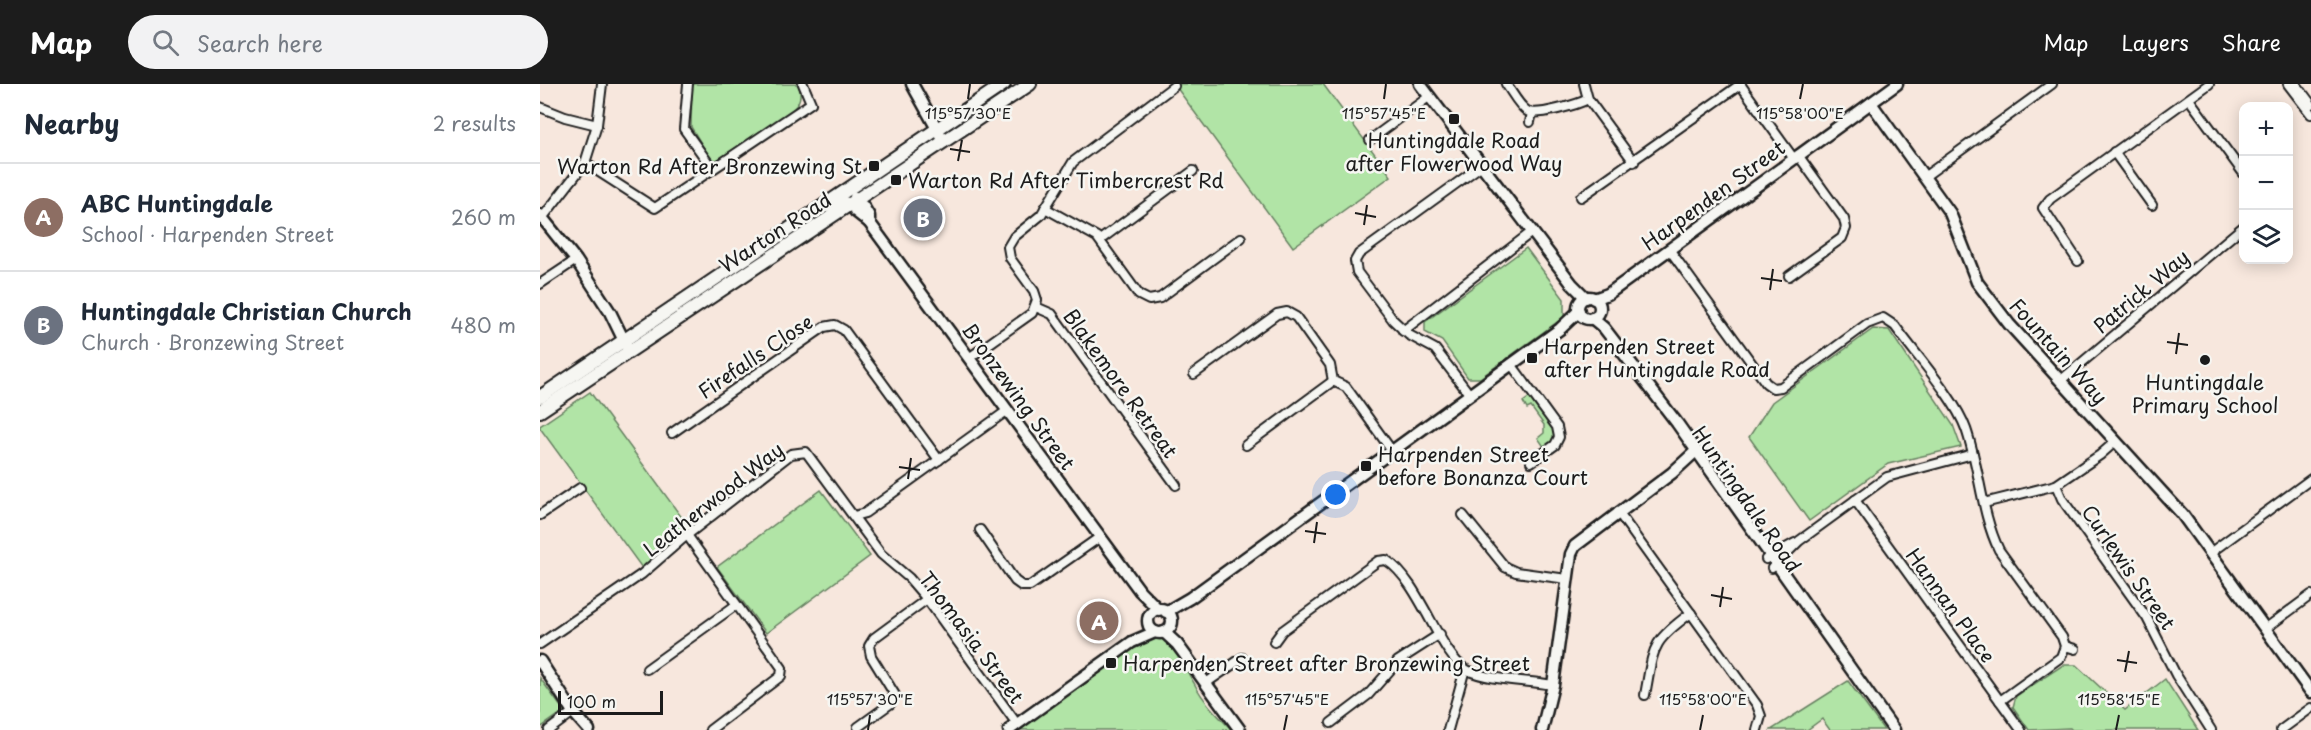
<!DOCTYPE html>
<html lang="en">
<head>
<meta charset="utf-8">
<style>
  body { margin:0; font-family:"Playpen Sans",sans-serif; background:#f2f2f3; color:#1f2937 }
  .controls { position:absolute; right:18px; top:18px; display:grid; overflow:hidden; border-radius:12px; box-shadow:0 3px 15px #0003 }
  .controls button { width:54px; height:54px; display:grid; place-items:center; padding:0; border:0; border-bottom:2px solid #e0e1e3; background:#fff; color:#1f2937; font:30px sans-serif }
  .scale { position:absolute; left:18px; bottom:15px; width:105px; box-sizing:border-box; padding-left:6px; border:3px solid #1c1c1c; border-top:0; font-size:16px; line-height:21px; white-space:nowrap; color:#1c1c1c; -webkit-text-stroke:4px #f6f6f2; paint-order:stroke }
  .you { position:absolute; left:796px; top:411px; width:21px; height:21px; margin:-15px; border:4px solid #fff; border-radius:50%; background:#1a73e8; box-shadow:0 0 0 9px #1a73e833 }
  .badge { display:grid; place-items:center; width:39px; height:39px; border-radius:50%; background:#1c1c1c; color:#fff; font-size:20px; font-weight:700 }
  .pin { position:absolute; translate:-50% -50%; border:3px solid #fff; box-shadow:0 2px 6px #0006 }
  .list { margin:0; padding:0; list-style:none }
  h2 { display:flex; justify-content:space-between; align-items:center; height:78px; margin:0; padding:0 24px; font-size:26px }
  h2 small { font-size:20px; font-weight:400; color:#747a83 }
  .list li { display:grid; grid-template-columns:39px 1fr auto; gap:18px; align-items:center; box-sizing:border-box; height:108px; padding:0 24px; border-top:2px solid #e0e1e3 }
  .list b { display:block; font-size:22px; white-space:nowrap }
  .list p { margin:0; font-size:20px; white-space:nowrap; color:#747a83 }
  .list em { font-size:20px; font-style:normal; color:#747a83 }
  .icon { flex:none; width:33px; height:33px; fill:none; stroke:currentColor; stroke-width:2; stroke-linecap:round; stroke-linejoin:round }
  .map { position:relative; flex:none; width:1771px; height:646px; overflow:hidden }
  header { display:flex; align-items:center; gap:36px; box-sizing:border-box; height:84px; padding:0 30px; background:#1c1c1c; color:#fff }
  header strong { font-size:28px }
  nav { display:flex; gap:33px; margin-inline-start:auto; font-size:21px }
  .search { width:420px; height:54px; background:#f2f2f3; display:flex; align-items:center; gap:15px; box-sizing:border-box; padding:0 21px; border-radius:33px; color:#747a83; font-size:22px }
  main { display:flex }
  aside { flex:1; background:#fff }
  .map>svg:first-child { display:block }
  .green { fill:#b1e4a6; stroke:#668061; stroke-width:1.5 }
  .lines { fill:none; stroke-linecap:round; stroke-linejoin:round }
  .street-casing { stroke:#1c1c1c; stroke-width:12 }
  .secondary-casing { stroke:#1c1c1c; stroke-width:15 }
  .primary-casing { stroke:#1c1c1c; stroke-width:16 }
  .street { stroke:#f6f6f2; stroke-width:8 }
  .secondary { stroke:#f6f6f2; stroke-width:10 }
  .primary { stroke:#f6f6f2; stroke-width:12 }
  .ticks { fill:none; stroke:#1c1c1c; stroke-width:2 }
  .poi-dot { fill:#1c1c1c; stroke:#f6f6f2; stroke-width:2 }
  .labels { text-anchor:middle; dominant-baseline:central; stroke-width:5; stroke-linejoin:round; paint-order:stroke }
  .poi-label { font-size:20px; fill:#1c1c1c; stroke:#f6f6f2; text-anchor:start }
  .street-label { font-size:20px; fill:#1c1c1c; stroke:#f6f6f2 }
  .ticks-label { font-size:15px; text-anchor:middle; fill:#1c1c1c; stroke:#f6f6f2; stroke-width:5; stroke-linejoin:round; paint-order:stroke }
</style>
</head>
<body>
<header>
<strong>Map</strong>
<div class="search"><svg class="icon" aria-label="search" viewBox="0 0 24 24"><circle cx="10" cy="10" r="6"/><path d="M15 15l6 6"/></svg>Search here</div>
<nav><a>Map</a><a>Layers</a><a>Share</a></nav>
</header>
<main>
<aside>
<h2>Nearby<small>2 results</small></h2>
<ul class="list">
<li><span class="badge" style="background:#8d6e63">A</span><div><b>ABC Huntingdale</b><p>School · Harpenden Street</p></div><em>260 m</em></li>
<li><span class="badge" style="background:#6b7280">B</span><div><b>Huntingdale Christian Church</b><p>Church · Bronzewing Street</p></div><em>480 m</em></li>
</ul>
</aside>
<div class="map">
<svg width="1771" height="646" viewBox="0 0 1771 646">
  <rect width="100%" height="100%" fill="#f7e7dd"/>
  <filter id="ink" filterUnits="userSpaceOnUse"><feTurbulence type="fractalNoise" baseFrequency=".0167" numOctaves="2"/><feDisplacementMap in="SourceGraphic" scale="12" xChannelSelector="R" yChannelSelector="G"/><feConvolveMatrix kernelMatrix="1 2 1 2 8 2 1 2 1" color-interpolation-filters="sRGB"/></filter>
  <g filter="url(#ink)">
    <!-- green -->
    <g class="green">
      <path d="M152,0H258C264,15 257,23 245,32L176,77L170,74L151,43Z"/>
      <polygon points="634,0 783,0 851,92 753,163"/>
      <polygon points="986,164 1024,215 1024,233 940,294 928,294 902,257 885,248 885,238"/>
      <polygon points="1333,245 1349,246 1413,341 1421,363 1348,380 1269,437 1209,353 1232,318"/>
      <polygon points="50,308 148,442 102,484 0,344 0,342"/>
      <polygon points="990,313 1014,346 1016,353 1005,364 998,354 1004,349 1004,341 991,323 987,325 983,318"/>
      <polygon points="281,406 330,472 226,549 177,483"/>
      <path d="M618,552C634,561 645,584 654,599C663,617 678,632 692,646H479L605,557Z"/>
      <polygon points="1523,581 1536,581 1585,626 1625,595 1658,646 1532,646 1530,644 1489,646 1473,623 1476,612"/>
      <polygon points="0,594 24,627 0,644"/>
      <polygon points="1308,597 1344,646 1290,646 1282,635 1267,646 1231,646"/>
    </g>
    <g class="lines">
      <!-- street casing -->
      <g class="street-casing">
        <g id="street">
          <polyline points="148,0 144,45 172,84"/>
          <path d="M966,0C972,8 979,22 987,27C996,33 1039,20 1048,15"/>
          <polyline points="1044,0 1048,15 1094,78"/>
          <polyline points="1200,0 1254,75"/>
          <polyline points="1748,0 1771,30"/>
          <polyline points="1756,0 1771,20"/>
          <polyline points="1649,15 1704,90"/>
          <polyline points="0,23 25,33 57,41"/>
          <polyline points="990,38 992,29"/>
          <polyline points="830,56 890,12"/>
          <polyline points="1574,68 1612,121"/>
          <polyline points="45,79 115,124 271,19 263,0"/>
          <polyline points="1384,93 1512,0"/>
          <polyline points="1041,113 1201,0"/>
          <polyline points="505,124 557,153 599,211 609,216 620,214 701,154"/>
          <polyline points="3,133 45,79 57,41 62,0"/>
          <polyline points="560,156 653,87"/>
          <path d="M1129,165L1226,299L1233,304L1241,303L1327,240L1343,234L1355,242C1375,270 1415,314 1426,345C1440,385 1441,429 1459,466L1522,553L1525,562L1521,573L1460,617"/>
          <polyline points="1538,177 1503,124 1510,115 1669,0"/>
          <polyline points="1249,192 1302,154 1306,144 1304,135 1258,71"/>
          <polyline points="0,200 36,176"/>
          <polyline points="496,223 512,230 636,401"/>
          <polyline points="863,247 993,147"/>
          <polyline points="429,274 492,229 497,216 494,207 470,174 468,163 474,153 501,131 533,78 634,2"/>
          <polyline points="971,280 1017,343 1019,353 1015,361 991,378"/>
          <polyline points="654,290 737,230 747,228 756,233 790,281 793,297 806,303 852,367"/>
          <polyline points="1520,297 1704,142"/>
          <polyline points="930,311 895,265 869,251 853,236 817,188 815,177 819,170 942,81"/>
          <polyline points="132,349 284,243 295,241 304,246 399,376"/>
          <polyline points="706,361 793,297"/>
          <polyline points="1516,401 1522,415 1607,534 1636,591 1671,646"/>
          <polyline points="1315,416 1481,646"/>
          <polyline points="1444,419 1516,401 1560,371 1576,357"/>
          <polyline points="1078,428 1217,621 1221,632 1217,646"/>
          <polyline points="0,431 40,404"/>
          <polyline points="923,431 965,483 976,488 1027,495"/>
          <polyline points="314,432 325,429 468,326"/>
          <polyline points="440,446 475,497 482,502 490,502 560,453"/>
          <polyline points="147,451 242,584 241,592 170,646"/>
          <polyline points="1670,469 1771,395"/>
          <polyline points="1226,475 1255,459"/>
          <polyline points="1232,484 1259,457 1347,393 1433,370"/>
          <polyline points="1725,545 1771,511"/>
          <path d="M734,558L742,547L838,477L846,476C880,497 900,572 927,586C950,597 988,596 1013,601"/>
          <polyline points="0,560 102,490 147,451 251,370 266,368 341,470 369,494 387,515 477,640"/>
          <polyline points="1525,562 1535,565"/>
          <polyline points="107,585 196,521"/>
          <polyline points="666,599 702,574"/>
          <path d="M1105,611C1114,563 1110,559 1151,529"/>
          <polyline points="791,639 828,611 858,577 900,550"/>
          <polyline points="318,643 350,620 355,611 331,572 329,562 334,554 387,515"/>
          <polyline points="9,646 33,628"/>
          <polyline points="908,646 925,585"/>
          <polyline points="1741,646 1771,624"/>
        </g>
      </g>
      <!-- secondary casing -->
      <g class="secondary-casing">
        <g id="secondary">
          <polyline points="372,0 401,52"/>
          <polyline points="880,0 1032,200 1046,214"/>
          <polyline points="1331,19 1410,129 1437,198 1469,240 1642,430 1771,608"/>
          <polyline points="315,113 315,127 329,138"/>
          <polyline points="286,123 303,118 323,122 329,132 329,138 600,507 619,526"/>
          <polyline points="0,131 36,176 70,228 87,263"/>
          <circle cx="1049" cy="224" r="11"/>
          <polyline points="1054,215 1068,210 1357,0"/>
          <polyline points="1052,234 1064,244 1137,339 1354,646"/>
          <circle cx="620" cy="537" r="12"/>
          <polyline points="626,528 650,514 1020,245 1039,227"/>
          <polyline points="624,548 637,560 700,646"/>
          <polyline points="0,577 33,628 49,646"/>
          <polyline points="469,646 592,558 615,548"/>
          <polyline points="1002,646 1013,601 1031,470 1035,462 1132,389 1156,367"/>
        </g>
      </g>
      <!-- primary casing -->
      <g class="primary-casing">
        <g id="primary">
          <polyline points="0,313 464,0"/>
          <polyline points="0,327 490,0"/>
        </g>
      </g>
      <!-- street -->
      <use href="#street" class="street"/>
      <!-- secondary -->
      <use href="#secondary" class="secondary"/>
      <!-- primary -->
      <use href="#primary" class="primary"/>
    </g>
  </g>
  <!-- ticks -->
  <path class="ticks" d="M428,15L430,0M844,15L846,0M1260,15L1263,0M410,65L430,68M418,77L422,56M815,129L836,133M824,141L827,121M1221,194L1242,197M1230,206L1233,185M1627,258L1648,261M1636,270L1639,249M359,383L380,386M368,395L371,374M765,447L786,450M774,459L777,438M1171,511L1192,515M1180,523L1183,503M1577,576L1597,579M1585,588L1589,567M328,646L330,631M744,646L747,631M1160,646L1163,631M1576,646L1579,631"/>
  <!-- markers -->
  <g class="poi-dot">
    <rect x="908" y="29" width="12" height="12" rx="3"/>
    <rect x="328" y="76" width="12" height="12" rx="3"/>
    <rect x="350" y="90" width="12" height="12" rx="3"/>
    <rect x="986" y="268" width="12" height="12" rx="3"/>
    <circle cx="1665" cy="276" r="6"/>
    <rect x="820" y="376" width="12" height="12" rx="3"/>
    <rect x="565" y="573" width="12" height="12" rx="3"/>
  </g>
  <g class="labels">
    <!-- poi labels -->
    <g class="poi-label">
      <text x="914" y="56" text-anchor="middle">Huntingdale Road<tspan x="914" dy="23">after Flowerwood Way</tspan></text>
      <text x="322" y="82" text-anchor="end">Warton Rd After Bronzewing St</text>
      <text x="368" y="96">Warton Rd After Timbercrest Rd</text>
      <text x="1004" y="262">Harpenden Street<tspan x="1004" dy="23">after Huntingdale Road</tspan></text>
      <text x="1665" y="298" text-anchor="middle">Huntingdale<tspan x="1665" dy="23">Primary School</tspan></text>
      <text x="838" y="370">Harpenden Street<tspan x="838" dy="23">before Bonanza Court</tspan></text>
      <text x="583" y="579">Harpenden Street after Bronzewing Street</text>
    </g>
    <!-- street labels -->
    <g class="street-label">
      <text transform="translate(1173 111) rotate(-36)">Harpenden Street</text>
      <text transform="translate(235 148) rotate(-33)">Warton Road</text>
      <text transform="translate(1601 207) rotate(-40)">Patrick Way</text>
      <text transform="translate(1519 267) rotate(48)">Fountain Way</text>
      <text transform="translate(215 272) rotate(-34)">Firefalls Close</text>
      <text transform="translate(581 299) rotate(54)">Blakemore Retreat</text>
      <text transform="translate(479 312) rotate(54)">Bronzewing Street</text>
      <text transform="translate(173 415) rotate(-38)">Leatherwood Way</text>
      <text transform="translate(1207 415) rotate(55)">Huntingdale Road</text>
      <text transform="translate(1589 483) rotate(55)">Curlewis Street</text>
      <text transform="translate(1411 521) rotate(54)">Hannan Place</text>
      <text transform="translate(432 553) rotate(53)">Thomasia Street</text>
    </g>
  </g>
  <g class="ticks-label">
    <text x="428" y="35">115°57'30"E</text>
    <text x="844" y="35">115°57'45"E</text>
    <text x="1260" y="35">115°58'00"E</text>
    <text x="330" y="621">115°57'30"E</text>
    <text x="747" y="621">115°57'45"E</text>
    <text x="1163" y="621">115°58'00"E</text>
    <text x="1579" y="621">115°58'15"E</text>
  </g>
</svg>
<div class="controls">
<button>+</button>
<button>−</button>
<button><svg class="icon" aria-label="layers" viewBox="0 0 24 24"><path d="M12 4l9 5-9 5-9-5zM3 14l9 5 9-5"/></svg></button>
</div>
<div class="scale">100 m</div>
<div class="you"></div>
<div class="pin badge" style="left:559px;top:537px;background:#8d6e63">A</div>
<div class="pin badge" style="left:383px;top:134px;background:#6b7280">B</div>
</div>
</main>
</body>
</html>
